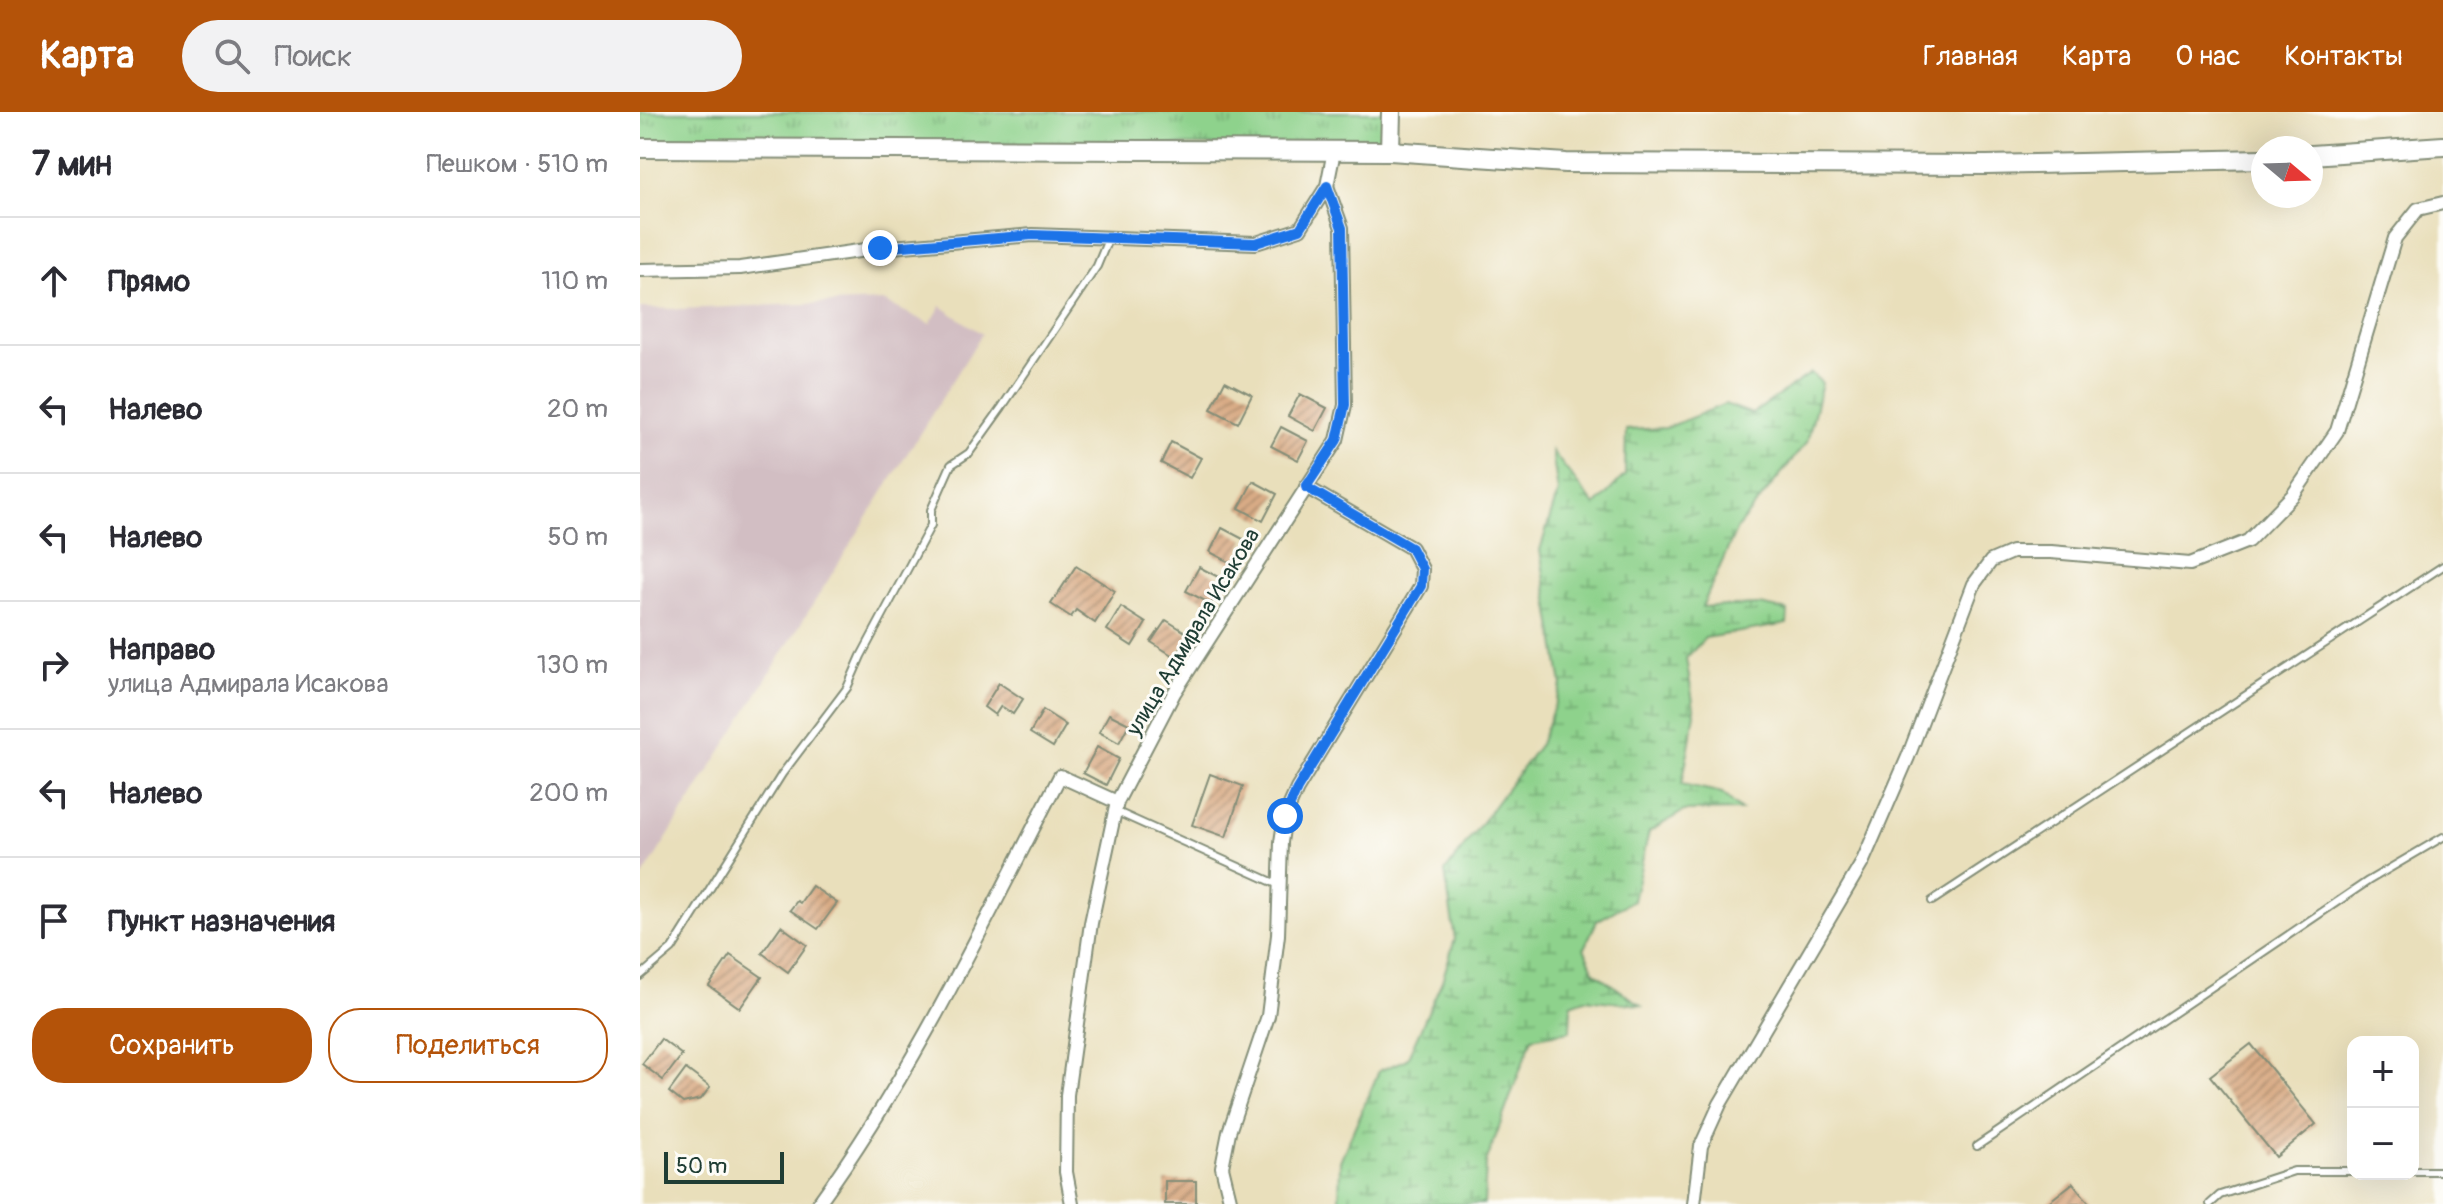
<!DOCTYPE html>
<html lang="ru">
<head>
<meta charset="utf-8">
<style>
  body { margin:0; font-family:Pangolin,sans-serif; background:#f2f2f3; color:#2b2b33 }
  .controls { position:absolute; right:24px; bottom:24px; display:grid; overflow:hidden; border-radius:16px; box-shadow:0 8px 32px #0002 }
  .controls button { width:72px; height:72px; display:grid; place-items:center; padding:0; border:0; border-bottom:2px solid #e1e1e2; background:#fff; color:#2b2b33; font:40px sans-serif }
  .compass { position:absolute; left:1611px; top:24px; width:72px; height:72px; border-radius:50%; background:#fff; box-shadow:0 8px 32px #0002; rotate:109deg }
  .scale { position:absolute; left:24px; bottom:20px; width:120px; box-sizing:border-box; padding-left:8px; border:4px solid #1f3d34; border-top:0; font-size:22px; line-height:28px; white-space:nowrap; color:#1f3d34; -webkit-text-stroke:6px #fdfcf7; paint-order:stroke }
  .stop { position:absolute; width:24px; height:24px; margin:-18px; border:6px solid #1a73e8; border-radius:50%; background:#fff }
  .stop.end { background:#1a73e8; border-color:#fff; box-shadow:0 2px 8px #0008 }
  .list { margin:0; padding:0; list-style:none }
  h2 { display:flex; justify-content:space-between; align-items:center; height:104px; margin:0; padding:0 32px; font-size:34px }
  h2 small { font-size:26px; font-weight:400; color:#7c7c81 }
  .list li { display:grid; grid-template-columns:52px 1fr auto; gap:24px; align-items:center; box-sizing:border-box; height:128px; padding:0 32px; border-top:2px solid #e1e1e2 }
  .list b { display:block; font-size:30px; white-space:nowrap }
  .list p { margin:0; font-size:26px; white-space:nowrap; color:#7c7c81 }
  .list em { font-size:26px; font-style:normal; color:#7c7c81 }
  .actions { display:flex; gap:16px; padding:24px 32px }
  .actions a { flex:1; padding:18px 0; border:2px solid #b45309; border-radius:32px; text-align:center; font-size:28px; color:#b45309 }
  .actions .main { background:#b45309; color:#fff }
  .icon { flex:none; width:44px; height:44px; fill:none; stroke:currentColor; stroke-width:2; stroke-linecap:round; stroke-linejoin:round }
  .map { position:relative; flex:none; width:1803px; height:1092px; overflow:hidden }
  header { display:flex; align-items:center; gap:48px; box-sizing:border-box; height:112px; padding:0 40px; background:#b45309; color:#fff }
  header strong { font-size:38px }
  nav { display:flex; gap:44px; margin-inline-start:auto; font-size:28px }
  .search { width:560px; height:72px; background:#f2f2f3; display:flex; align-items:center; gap:20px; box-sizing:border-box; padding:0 28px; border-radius:44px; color:#7c7c81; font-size:30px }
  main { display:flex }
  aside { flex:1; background:#fff }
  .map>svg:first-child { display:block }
  .industrial { fill:#d2bec3 }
  .grass { fill:url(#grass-tufts); stroke:#568860; stroke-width:2 }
  .wetland { fill:url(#wetland-marsh); stroke:#568860; stroke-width:2 }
  .building { fill:url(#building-hatch) }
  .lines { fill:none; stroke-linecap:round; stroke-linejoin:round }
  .lane-casing { stroke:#848e78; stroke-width:10 }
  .street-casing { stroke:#848e78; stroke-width:16 }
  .secondary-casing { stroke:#848e78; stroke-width:22 }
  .lane { stroke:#fff; stroke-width:6 }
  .street { stroke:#fff; stroke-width:12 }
  .secondary { stroke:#fff; stroke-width:18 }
  .route { stroke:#1a73e8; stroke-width:10 }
  .labels { text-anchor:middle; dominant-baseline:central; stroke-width:6; stroke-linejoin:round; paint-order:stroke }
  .street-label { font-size:22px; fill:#1f3d34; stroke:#fdfcf7 }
</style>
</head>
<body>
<header>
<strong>Карта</strong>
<div class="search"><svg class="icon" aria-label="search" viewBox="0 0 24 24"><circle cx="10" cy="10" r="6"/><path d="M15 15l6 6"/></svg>Поиск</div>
<nav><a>Главная</a><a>Карта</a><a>О нас</a><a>Контакты</a></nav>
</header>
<main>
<aside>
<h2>7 мин<small>Пешком · 510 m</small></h2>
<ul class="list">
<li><svg class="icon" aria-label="ahead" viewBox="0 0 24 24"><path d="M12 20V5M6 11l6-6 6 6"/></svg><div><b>Прямо</b></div><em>110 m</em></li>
<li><svg class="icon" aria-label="left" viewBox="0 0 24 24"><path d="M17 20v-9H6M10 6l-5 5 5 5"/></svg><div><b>Налево</b></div><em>20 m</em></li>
<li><svg class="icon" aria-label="left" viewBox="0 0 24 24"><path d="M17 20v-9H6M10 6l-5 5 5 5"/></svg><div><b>Налево</b></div><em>50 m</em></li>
<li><svg class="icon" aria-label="right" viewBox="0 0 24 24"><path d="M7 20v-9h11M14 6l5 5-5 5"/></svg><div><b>Направо</b><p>улица Адмирала Исакова</p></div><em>130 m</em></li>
<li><svg class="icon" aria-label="left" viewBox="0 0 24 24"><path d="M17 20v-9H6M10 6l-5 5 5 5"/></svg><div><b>Налево</b></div><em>200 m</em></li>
<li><svg class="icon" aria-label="arrive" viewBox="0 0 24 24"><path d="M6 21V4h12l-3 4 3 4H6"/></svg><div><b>Пункт назначения</b></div></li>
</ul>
<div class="actions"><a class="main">Сохранить</a><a>Поделиться</a></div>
</aside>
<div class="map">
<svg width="1803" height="1092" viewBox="0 0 1803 1092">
  <defs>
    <pattern id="grass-tufts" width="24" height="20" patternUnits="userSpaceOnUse" patternTransform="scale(2)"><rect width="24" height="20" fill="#8ed28c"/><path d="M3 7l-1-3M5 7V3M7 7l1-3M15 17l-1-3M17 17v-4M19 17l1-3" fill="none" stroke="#73ac73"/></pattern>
    <pattern id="wetland-marsh" width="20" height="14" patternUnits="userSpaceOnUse" patternTransform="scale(2)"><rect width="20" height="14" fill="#8ed28c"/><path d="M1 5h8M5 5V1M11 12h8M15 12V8" fill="none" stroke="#73ac73"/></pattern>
    <pattern id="building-hatch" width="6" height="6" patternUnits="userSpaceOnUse" patternTransform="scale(2)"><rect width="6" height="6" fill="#d9ac86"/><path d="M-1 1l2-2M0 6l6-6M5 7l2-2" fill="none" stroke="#af8d6e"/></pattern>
  </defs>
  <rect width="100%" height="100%" fill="#fdfcf7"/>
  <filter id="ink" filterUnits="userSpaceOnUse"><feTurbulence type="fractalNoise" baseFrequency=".0125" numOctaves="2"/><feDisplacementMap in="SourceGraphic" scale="16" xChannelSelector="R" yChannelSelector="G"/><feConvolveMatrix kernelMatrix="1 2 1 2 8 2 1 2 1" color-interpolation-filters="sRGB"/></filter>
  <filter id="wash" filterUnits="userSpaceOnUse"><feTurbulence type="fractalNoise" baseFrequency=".006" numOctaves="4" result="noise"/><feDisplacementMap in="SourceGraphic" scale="32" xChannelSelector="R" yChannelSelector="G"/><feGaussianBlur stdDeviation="1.8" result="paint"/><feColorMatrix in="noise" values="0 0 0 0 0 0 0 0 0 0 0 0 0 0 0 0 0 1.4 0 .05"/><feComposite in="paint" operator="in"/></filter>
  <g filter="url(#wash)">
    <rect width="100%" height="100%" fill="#e9dfbb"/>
    <!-- industrial -->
    <polygon class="industrial" points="243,189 290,212 301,194 342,222 0,769 0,196 38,197"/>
    <!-- grass -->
    <polygon class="grass" points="0,0 747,0 746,34 0,31"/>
    <!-- wetland -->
    <polygon class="wetland" points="1171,261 1182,271 1167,330 1097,416 1062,495 1120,493 1148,499 1147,512 1065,526 1046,546 1055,602 1042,672 1082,681 1101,698 1044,699 1009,720 993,788 957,809 944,836 954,860 1001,893 945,887 931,892 930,919 892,926 846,1051 844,1092 699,1092 700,1049 739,959 767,947 802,869 815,827 805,760 900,632 922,573 900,438 918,380 912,339 955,394 985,363 986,318 1026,316 1085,292 1112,302"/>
    <g id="blocks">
      <!-- building -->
      <g class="building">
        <polygon points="585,269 612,283 598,311 571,297"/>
        <polygon points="660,282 687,296 675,319 648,304"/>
        <polygon points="641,315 668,329 658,348 631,334"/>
        <polygon points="531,330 561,346 550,366 521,351"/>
        <polygon points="613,369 637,382 623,409 599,396"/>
        <polygon points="582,416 605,428 593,452 570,440"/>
        <polygon points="436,454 475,479 455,511 436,498 431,505 411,492"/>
        <polygon points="559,455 584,468 571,492 546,479"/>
        <polygon points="481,495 506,511 492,534 467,518"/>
        <polygon points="526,508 550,523 535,545 511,530"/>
        <polygon points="359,571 383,587 373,602 361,594 355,603 344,595"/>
        <polygon points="403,598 426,613 413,635 390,621"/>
        <polygon points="469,602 489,612 479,631 459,620"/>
        <polygon points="457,635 479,647 466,673 443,661"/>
        <polygon points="570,662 603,674 586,725 552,713"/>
        <polygon points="172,774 197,791 178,817 150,798 157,789 160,791"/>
        <polygon points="141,814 167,833 148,860 122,841"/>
        <polygon points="90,843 122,865 100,896 69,874"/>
        <polygon points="21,927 42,943 23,968 2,952"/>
        <polygon points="1611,932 1676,1012 1636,1045 1570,964"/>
        <polygon points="46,957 70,975 61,987 43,991 29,980"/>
        <rect x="525" y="1069" width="31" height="23"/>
        <polygon points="1433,1071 1450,1092 1406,1092"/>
      </g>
    </g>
  </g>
  <g filter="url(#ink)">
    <use href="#blocks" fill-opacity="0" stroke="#848e78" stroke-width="2"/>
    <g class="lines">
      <!-- lane casing -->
      <g class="lane-casing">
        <g id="lane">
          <polyline points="475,699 639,773"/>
          <polyline points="1292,789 1803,454"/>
          <polyline points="0,864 32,837 142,662 207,576 221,544 291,413 291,398 311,353 329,341 362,295 457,154 469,125"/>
          <polyline points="1337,1034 1728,769 1803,725"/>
          <polyline points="1773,1059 1803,1059"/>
          <polyline points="1570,1092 1580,1083 1654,1059 1713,1059"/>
        </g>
      </g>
      <!-- street casing -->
      <g class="street-casing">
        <g id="street">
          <polyline points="0,158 100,156 240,136 393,123 616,131 660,117 687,74 694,39"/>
          <path d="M178,1092C274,960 345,809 420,664L477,690"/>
          <polyline points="432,1092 426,1060 427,983 451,811 477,690 534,581 697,328 705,293 702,116 687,74"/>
          <polyline points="591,1092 582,1055 589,1020 628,904 638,823 641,730 645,704 657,677 781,474 782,457 771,436 666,375"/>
          <polyline points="1054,1092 1061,1034 1080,992 1222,751 1268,645 1334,472 1351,449 1372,440 1411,440 1550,452 1608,429 1653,383 1697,319 1755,126 1778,97 1803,91"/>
        </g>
      </g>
      <!-- secondary casing -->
      <g class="secondary-casing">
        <g id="secondary">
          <polyline points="0,36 750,39 926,51 1347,53 1623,47"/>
          <polyline points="750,39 751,0"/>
          <polyline points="1671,43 1803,34"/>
        </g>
      </g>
      <!-- lane -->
      <use href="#lane" class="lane"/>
      <!-- street -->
      <use href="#street" class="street"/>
      <!-- secondary -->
      <use href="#secondary" class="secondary"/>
    </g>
  </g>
  <g class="lines" filter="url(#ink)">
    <!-- route -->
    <polyline class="route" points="240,136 393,123 616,131 660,117 687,74 702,116 705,293 697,328 666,375 771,436 782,457 781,474 657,677 645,704"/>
  </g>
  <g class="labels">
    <!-- street labels -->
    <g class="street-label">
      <text transform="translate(553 520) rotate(-59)">улица Адмирала Исакова</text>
    </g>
  </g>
</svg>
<div class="controls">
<button>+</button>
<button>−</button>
</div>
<svg class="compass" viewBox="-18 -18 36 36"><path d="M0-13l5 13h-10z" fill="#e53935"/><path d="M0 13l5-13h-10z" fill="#7c7c81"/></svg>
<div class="scale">50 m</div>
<div class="stop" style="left:645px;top:704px"></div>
<div class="stop end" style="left:240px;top:136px"></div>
</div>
</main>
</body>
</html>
